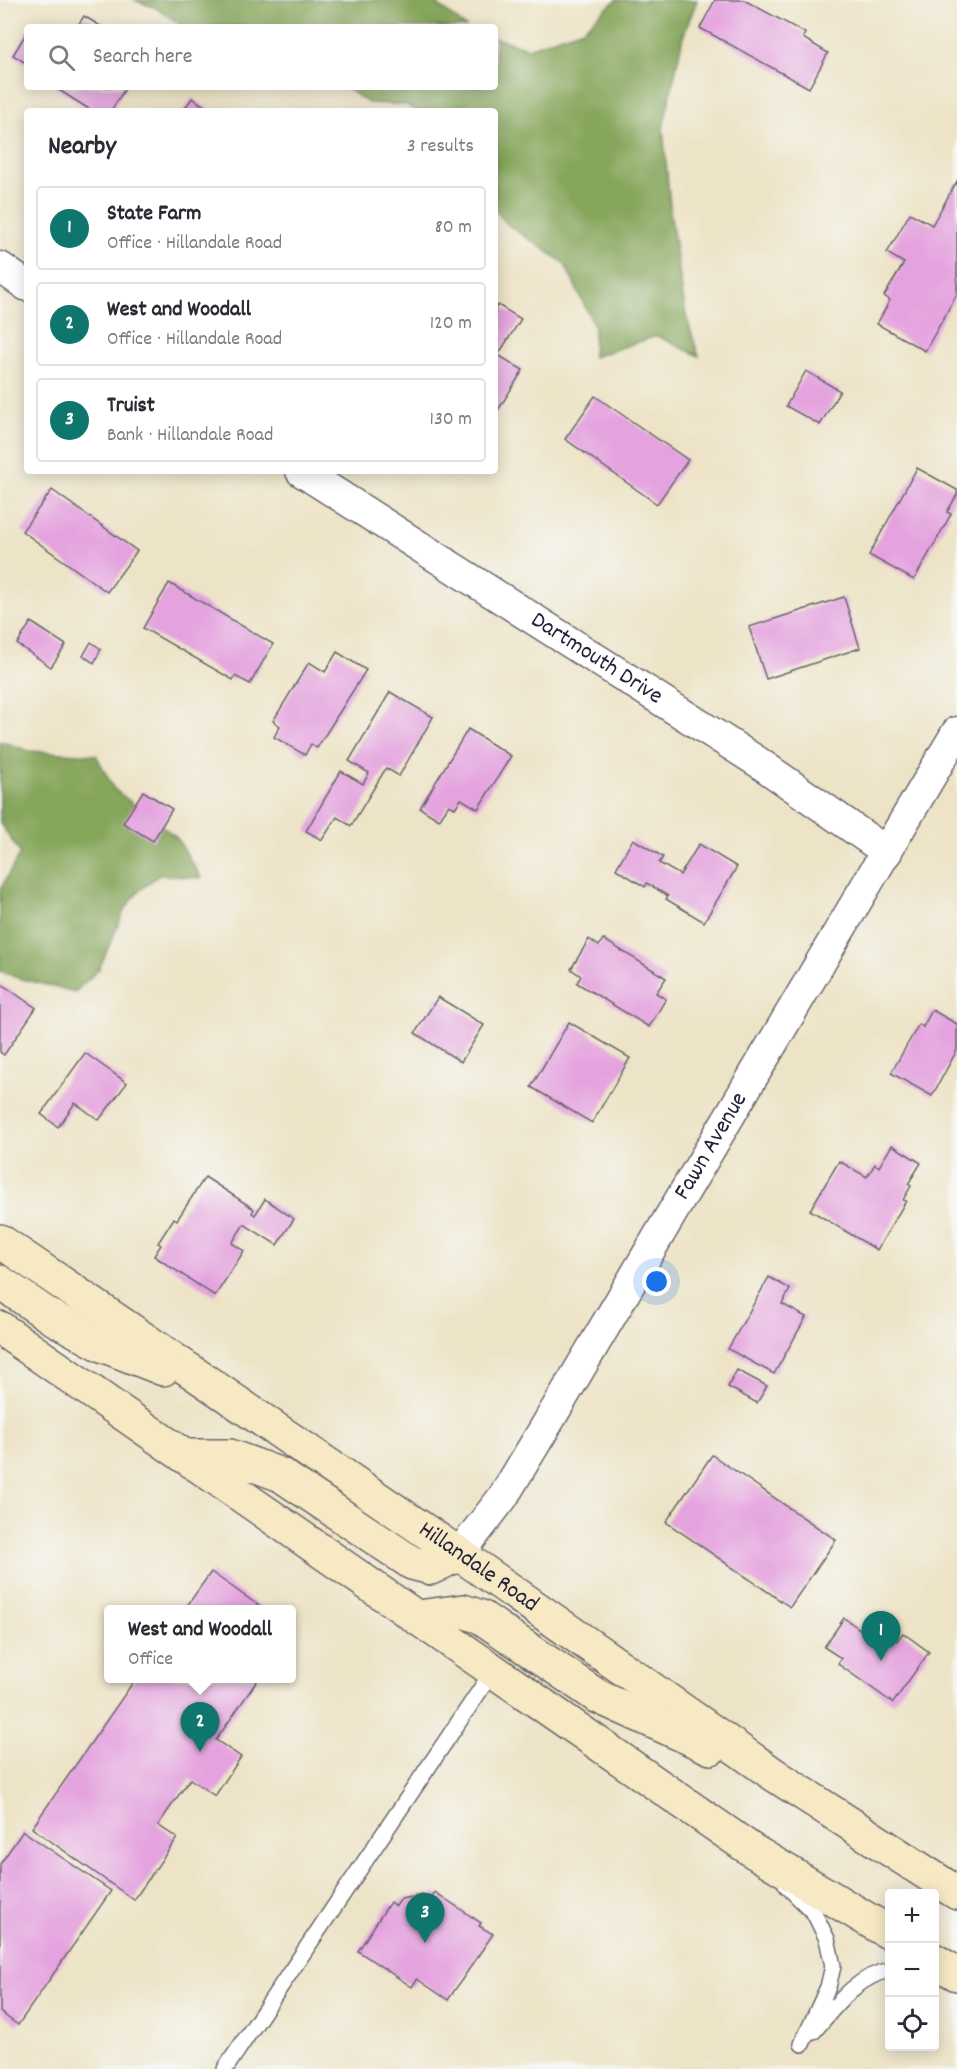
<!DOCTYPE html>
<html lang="en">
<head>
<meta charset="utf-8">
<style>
  body { margin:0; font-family:Dekko,sans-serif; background:#f2f2f3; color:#2b2b33 }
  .controls { position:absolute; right:18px; bottom:18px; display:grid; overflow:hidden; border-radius:6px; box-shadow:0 3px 15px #0003 }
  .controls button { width:54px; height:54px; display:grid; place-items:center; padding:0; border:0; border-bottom:2px solid #e1e1e2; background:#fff; color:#2b2b33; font:30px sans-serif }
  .you { position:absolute; left:657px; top:1282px; width:21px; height:21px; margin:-15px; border:4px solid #fff; border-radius:50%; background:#1a73e8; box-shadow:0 0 0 9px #1a73e833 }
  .badge { display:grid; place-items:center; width:39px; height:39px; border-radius:50%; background:#0f766e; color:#fff; font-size:20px; font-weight:700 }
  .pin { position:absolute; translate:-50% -50px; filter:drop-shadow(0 2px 3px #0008) }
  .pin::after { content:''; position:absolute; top:32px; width:21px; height:18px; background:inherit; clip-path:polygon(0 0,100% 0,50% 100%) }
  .popup { position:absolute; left:104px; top:1605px; width:192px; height:78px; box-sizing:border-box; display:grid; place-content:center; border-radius:6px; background:#fff; filter:drop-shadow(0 2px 4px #0005); font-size:20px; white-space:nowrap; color:#7c7c81 }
  .popup b { font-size:22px; color:#2b2b33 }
  .popup::after { content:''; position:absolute; left:50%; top:100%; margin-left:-12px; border:12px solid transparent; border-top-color:#fff }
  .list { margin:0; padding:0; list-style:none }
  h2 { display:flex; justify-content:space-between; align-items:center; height:78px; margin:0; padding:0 24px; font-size:26px }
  h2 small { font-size:20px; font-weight:400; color:#7c7c81 }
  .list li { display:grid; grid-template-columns:39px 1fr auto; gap:18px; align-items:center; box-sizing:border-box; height:84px; margin:0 12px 12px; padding:0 12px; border:2px solid #e1e1e2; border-radius:6px }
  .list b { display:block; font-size:22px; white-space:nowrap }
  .list p { margin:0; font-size:20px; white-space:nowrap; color:#7c7c81 }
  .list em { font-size:20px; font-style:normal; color:#7c7c81 }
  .icon { flex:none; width:33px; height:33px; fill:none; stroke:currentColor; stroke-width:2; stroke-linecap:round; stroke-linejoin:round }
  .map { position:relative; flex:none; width:957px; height:2069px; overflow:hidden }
  .search { position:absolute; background:#fff; box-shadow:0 3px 15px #0003; left:24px; top:24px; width:474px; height:66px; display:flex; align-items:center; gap:15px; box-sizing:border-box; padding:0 21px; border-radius:6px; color:#7c7c81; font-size:22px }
  .panel { position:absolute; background:#fff; box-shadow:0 3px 15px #0003; left:24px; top:108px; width:474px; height:366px; border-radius:6px }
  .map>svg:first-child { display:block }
  .forest { fill:#86a65b; stroke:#54644b; stroke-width:1.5 }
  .building { fill:#e4a2de }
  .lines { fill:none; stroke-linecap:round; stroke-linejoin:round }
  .lane-casing { stroke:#69666c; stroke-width:18 }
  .street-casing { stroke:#69666c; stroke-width:33 }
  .secondary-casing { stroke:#69666c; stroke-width:36 }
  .lane { stroke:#fff; stroke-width:15 }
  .street { stroke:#fff; stroke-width:30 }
  .secondary { stroke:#f6e9c3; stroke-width:33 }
  .labels { text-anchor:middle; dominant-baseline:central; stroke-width:6; stroke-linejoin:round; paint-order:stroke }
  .street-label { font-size:24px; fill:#22223b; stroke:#f6f6f2 }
</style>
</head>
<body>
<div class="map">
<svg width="957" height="2069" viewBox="0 0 957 2069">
  <rect width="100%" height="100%" fill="#f6f6f2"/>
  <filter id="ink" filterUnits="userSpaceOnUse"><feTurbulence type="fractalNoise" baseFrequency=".0167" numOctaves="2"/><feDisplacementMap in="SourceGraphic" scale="12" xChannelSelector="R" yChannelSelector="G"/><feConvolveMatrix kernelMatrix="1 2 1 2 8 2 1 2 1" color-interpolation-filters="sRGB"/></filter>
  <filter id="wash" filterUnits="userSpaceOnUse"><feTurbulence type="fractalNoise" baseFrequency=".008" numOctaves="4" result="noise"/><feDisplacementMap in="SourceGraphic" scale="24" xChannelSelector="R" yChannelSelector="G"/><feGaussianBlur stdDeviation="1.35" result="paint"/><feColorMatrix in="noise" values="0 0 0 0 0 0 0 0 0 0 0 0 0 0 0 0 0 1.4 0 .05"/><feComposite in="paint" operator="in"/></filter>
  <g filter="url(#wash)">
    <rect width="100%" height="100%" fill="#ede3c6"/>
    <!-- forest -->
    <g class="forest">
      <polygon points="134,0 439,0 438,5 466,27 184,27 154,7"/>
      <polygon points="616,0 697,0 683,37 663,128 671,218 686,316 699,356 657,336 593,357 594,325 564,263 508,225 495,210 495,111 416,111 407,105 368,103 345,87 495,87 495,38 528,48 583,29"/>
      <polygon points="0,741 29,751 96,755 114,789 177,838 201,878 159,875 139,891 125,909 99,969 75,992 18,978 0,971 0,890 20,853 0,823"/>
    </g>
    <g id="blocks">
      <!-- building -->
      <g class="building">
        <polygon points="715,0 744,0 805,33 803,38 828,53 809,88 700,28"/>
        <polygon points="84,16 102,27 77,27"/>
        <polygon points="27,32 27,64 13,55"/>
        <polygon points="54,87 126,87 111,111 92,111"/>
        <polygon points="192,98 212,111 183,111"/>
        <polygon points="957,181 957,294 925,351 877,324 890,300 884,296 904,263 887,253 910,213 932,225"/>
        <polygon points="498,305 521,319 498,355 523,370 495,415 495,309"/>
        <polygon points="806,371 840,391 820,425 786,406"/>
        <polygon points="595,396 688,460 657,504 565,439"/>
        <polygon points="917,468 957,490 957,495 947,512 951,514 914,580 869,555"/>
        <polygon points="52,490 137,551 107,592 22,531"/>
        <polygon points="169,583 273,644 250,684 235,676 233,680 143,628"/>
        <polygon points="844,597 860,648 766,679 749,627"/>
        <polygon points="31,622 66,645 51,667 17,644"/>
        <polygon points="91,642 101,649 94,663 83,656"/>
        <polygon points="337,652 366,670 317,748 311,744 305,755 274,737 280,726 273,721 309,662 325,672"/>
        <polygon points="390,692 433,717 399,776 386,768 351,826 337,817 322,840 306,831 341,771 363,784 369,773 349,761"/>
        <polygon points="468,729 511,756 478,809 461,799 455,808 449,805 439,820 420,808"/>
        <polygon points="143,791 172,809 153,841 123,823"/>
        <polygon points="633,839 663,857 659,863 680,875 699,844 737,867 704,922 666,899 668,896 647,883 645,887 616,869"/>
        <polygon points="589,939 599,946 603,939 666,978 656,993 666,999 649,1027 577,983 581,976 571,969"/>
        <polygon points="0,983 36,1008 4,1055 0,1052"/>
        <polygon points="438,997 484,1025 461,1062 415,1033"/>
        <polygon points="932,1010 957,1024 957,1050 932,1096 891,1073 919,1024 923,1027"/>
        <polygon points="569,1022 630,1058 592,1123 531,1087"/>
        <polygon points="85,1053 127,1083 99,1120 75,1103 58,1127 41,1114"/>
        <polygon points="892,1145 921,1163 908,1184 911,1186 903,1200 906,1201 877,1250 810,1210 839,1161 867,1177 875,1164 879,1167"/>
        <polygon points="205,1177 254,1209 252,1213 255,1215 265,1199 294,1219 277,1245 244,1224 232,1243 244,1251 215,1296 154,1256 161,1245 158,1243 174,1218 177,1220"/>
        <polygon points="769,1277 790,1289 782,1304 806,1317 774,1374 728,1349"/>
        <polygon points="737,1370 767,1386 757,1403 728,1387"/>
        <polygon points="712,1455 836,1540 790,1607 666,1522"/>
        <polygon points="211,1572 265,1610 184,1610"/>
        <polygon points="844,1618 861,1630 868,1620 897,1641 903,1633 929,1652 893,1703 838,1664 841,1658 824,1647"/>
        <polygon points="136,1678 259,1678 216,1740 241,1757 215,1796 190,1779 158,1825 177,1838 134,1900 32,1828"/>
        <polygon points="23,1831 111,1891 18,2025 0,2012 0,1864"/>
        <polygon points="435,1892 481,1923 479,1926 493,1934 448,2000 417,1979 412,1987 358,1951 390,1902 396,1906 401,1899 423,1895 430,1899"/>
      </g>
    </g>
  </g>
  <g filter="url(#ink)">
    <use href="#blocks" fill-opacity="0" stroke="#69666c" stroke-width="1.5"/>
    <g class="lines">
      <!-- lane casing -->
      <g class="lane-casing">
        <g id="lane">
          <polyline points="786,1885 814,1913 827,1939 833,1966 828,1987 802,2044"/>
          <path d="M814,2031C835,2007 856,1976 890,1970"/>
          <polyline points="225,2069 493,1671"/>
        </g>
      </g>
      <!-- street casing -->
      <g class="street-casing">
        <g id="street">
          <polyline points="0,267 27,286"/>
          <path id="s1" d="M301,471L758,762L887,852"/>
          <path id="s2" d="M459,1554L503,1497L547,1424L957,732"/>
        </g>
      </g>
      <!-- secondary casing -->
      <g class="secondary-casing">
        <g id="secondary">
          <path id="s3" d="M0,1241L459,1554L776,1776L957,1893"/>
          <polyline points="0,1282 51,1317 102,1345 163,1369"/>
          <polyline points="0,1328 753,1851 890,1933"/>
          <polyline points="184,1456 230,1456 281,1475 412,1563 431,1568 459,1554"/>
          <polyline points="418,1617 463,1611 481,1617 597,1696 711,1748"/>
          <polyline points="934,1960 957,1974"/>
        </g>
      </g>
      <!-- lane -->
      <use href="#lane" class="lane"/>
      <!-- street -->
      <use href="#street" class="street"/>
      <!-- secondary -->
      <use href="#secondary" class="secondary"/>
    </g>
  </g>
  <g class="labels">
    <!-- street labels -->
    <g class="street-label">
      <text stroke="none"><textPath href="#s1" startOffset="350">Dartmouth Drive</textPath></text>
      <text stroke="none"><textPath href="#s2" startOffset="480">Fawn Avenue</textPath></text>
      <text stroke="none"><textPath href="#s3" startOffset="579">Hillandale Road</textPath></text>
    </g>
  </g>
</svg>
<div class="controls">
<button>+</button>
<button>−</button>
<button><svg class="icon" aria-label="locate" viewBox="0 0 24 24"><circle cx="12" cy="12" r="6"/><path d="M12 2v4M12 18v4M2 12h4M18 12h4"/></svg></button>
</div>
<div class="you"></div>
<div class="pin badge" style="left:881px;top:1661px">1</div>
<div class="pin badge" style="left:200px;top:1752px">2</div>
<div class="popup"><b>West and Woodall</b>Office</div>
<div class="pin badge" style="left:425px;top:1943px">3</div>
<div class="search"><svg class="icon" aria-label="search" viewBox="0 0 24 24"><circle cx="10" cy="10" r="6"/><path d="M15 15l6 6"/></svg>Search here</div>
<section class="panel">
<h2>Nearby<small>3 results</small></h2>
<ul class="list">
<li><span class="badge">1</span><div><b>State Farm</b><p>Office · Hillandale Road</p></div><em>80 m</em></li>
<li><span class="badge">2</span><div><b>West and Woodall</b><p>Office · Hillandale Road</p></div><em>120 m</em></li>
<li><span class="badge">3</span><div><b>Truist</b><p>Bank · Hillandale Road</p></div><em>130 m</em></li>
</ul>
</section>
</div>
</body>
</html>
